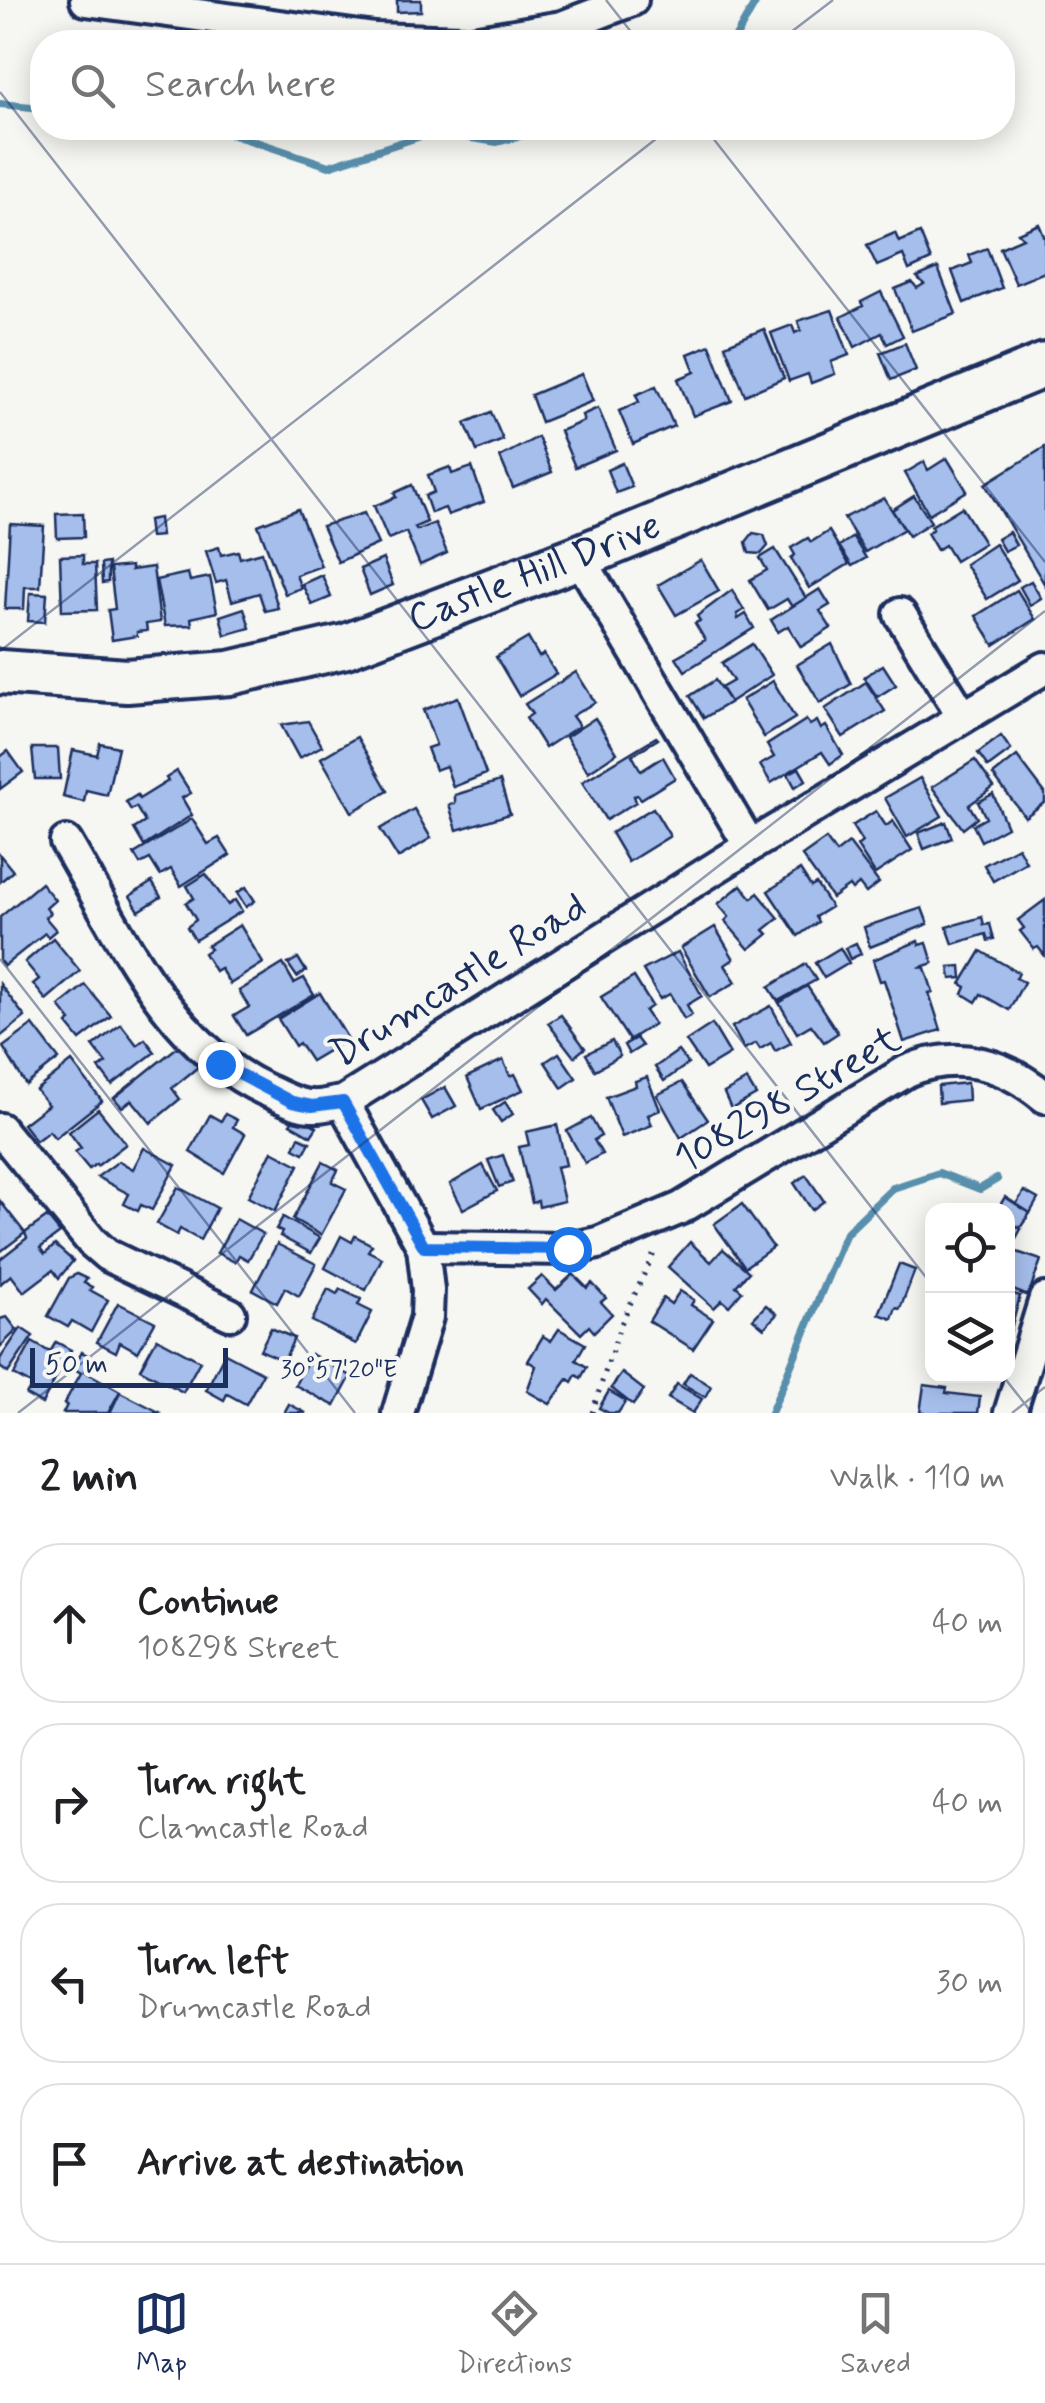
<!DOCTYPE html>
<html lang="en">
<head>
<meta charset="utf-8">
<style>
  body { margin:0; font-family:Mynerve,sans-serif; background:#f2f2f2; color:#202124 }
  .controls { position:absolute; right:30px; bottom:30px; display:grid; overflow:hidden; border-radius:20px; box-shadow:0 5px 25px #0003 }
  .controls button { width:90px; height:90px; display:grid; place-items:center; padding:0; border:0; border-bottom:2px solid #e0e0e0; background:#fff; color:#202124; font:50px sans-serif }
  .scale { position:absolute; left:30px; bottom:25px; width:198px; box-sizing:border-box; padding-left:10px; border:5px solid #1b2f5e; border-top:0; font-size:28px; line-height:35px; white-space:nowrap; color:#1b2f5e; -webkit-text-stroke:8px #f6f6f2; paint-order:stroke }
  .stop { position:absolute; width:30px; height:30px; margin:-22px; border:8px solid #1a73e8; border-radius:50%; background:#fff }
  .stop.end { background:#1a73e8; border-color:#fff; box-shadow:0 2px 10px #0008 }
  .list { margin:0; padding:0; list-style:none }
  h2 { display:flex; justify-content:space-between; align-items:center; height:130px; margin:0; padding:0 40px; font-size:42px }
  h2 small { font-size:32px; font-weight:400; color:#757577 }
  .list li { display:grid; grid-template-columns:65px 1fr auto; gap:30px; align-items:center; box-sizing:border-box; height:160px; margin:0 20px 20px; padding:0 20px; border:2px solid #e0e0e0; border-radius:40px }
  .list b { display:block; font-size:38px; white-space:nowrap }
  .list p { margin:0; font-size:32px; white-space:nowrap; color:#757577 }
  .list em { font-size:32px; font-style:normal; color:#757577 }
  .icon { flex:none; width:55px; height:55px; fill:none; stroke:currentColor; stroke-width:2; stroke-linecap:round; stroke-linejoin:round }
  .map { position:relative; flex:none; width:1045px; height:1413px; overflow:hidden }
  .search { position:absolute; background:#fff; box-shadow:0 5px 25px #0003; left:30px; right:30px; top:30px; height:110px; display:flex; align-items:center; gap:25px; box-sizing:border-box; padding:0 35px; border-radius:40px; color:#757577; font-size:38px }
  .sheet { height:850px; background:#fff }
  nav { display:flex; justify-content:space-around; align-items:center; box-sizing:border-box; height:140px; border-top:2px solid #e0e0e0; background:#fff; font-size:28px; color:#757577 }
  nav a { display:grid; justify-items:center; gap:5px }
  nav .on { color:#1b2f5e }
  .map>svg:first-child { display:block }
  .lines { fill:none; stroke-linecap:round; stroke-linejoin:round }
  .stream { stroke:#598fac; stroke-width:8 }
  .building { fill:#a5beeb; stroke:#1b2f5e; stroke-width:2.5 }
  .street-casing { stroke:#1b2f5e; stroke-width:38 }
  .secondary-casing { stroke:#1b2f5e; stroke-width:50 }
  .path { stroke:#1b2f5e; stroke-width:5; stroke-dasharray:2.5 8; stroke-linecap:butt }
  .street { stroke:#f6f6f2; stroke-width:30 }
  .secondary { stroke:#f6f6f2; stroke-width:42 }
  .route { stroke:#1a73e8; stroke-width:12 }
  .ticks { fill:none; stroke:#1b2f5e; stroke-width:2.5; stroke-opacity:0.45 }
  .labels { text-anchor:middle; dominant-baseline:central; stroke-width:8; stroke-linejoin:round; paint-order:stroke }
  .street-label { font-size:40px; fill:#1b2f5e; stroke:#f6f6f2 }
  .ticks-label { font-size:25px; text-anchor:middle; fill:#1b2f5e; stroke:#f6f6f2; stroke-width:8; stroke-linejoin:round; paint-order:stroke }
</style>
</head>
<body>
<div class="map">
<svg width="1045" height="1413" viewBox="0 0 1045 1413">
  <rect width="100%" height="100%" fill="#f6f6f2"/>
  <filter id="ink" filterUnits="userSpaceOnUse"><feTurbulence type="fractalNoise" baseFrequency=".01" numOctaves="2"/><feDisplacementMap in="SourceGraphic" scale="20" xChannelSelector="R" yChannelSelector="G"/><feConvolveMatrix kernelMatrix="1 2 1 2 8 2 1 2 1" color-interpolation-filters="sRGB"/></filter>
  <g filter="url(#ink)">
    <g class="lines">
      <!-- stream -->
      <g class="stream">
        <polyline points="733,42 757,0"/>
        <polyline points="0,104 42,108"/>
        <polyline points="213,128 329,166 433,132 497,142 551,128"/>
        <polyline points="771,1413 846,1233 893,1188 939,1173 980,1189 997,1179"/>
      </g>
    </g>
    <!-- building -->
    <g class="building">
      <polygon points="397,0 421,0 421,11 397,12"/>
      <polygon points="1039,224 1045,238 1045,272 1016,284 1000,248 1023,238 1018,233"/>
      <polygon points="895,233 899,242 920,233 931,260 909,270 903,255 877,266 867,245"/>
      <polygon points="987,248 1002,288 964,303 952,271 972,263 969,255"/>
      <polygon points="938,268 956,314 912,331 895,289 912,282 917,288 924,284 917,277"/>
      <polygon points="881,292 903,336 887,344 882,333 855,347 841,317 863,306 861,302"/>
      <polygon points="832,310 849,355 831,362 835,374 811,383 808,374 789,381 771,333 792,325 795,333 801,330 798,321"/>
      <polygon points="764,329 784,378 745,395 725,345"/>
      <polygon points="905,343 916,370 891,380 880,353"/>
      <polygon points="710,345 732,401 693,416 678,379 695,372 688,354"/>
      <polygon points="582,374 593,401 541,422 531,395"/>
      <polygon points="656,386 674,426 633,444 619,411 639,402 636,395"/>
      <polygon points="598,408 616,450 575,467 560,431 584,421 582,415"/>
      <polygon points="491,412 503,440 477,451 465,423"/>
      <polygon points="538,437 552,472 513,488 500,457"/>
      <polygon points="1045,447 1045,585 985,484"/>
      <polygon points="947,458 967,491 929,514 905,473 924,462 928,470"/>
      <polygon points="622,463 632,487 616,493 607,470"/>
      <polygon points="450,467 452,474 472,467 484,502 448,515 445,508 431,513 425,496 434,492 428,475"/>
      <polygon points="412,485 427,522 415,527 417,530 435,523 447,553 420,565 406,532 388,539 374,506 396,497 394,493"/>
      <polygon points="914,496 931,522 909,536 892,510"/>
      <polygon points="884,498 904,529 865,552 844,518"/>
      <polygon points="962,507 984,543 955,561 945,545 937,550 927,533 933,529 931,526"/>
      <polygon points="298,509 321,566 296,575 301,588 285,594 258,525"/>
      <polygon points="83,513 84,537 57,538 56,514"/>
      <polygon points="364,513 378,544 338,562 322,526"/>
      <polygon points="159,518 161,536 150,537 148,520"/>
      <polygon points="10,524 44,526 40,587 25,587 24,609 5,609"/>
      <polygon points="829,531 849,564 809,588 791,558 795,555 791,548 808,538 811,542"/>
      <polygon points="1009,532 1016,545 1004,551 997,539"/>
      <polygon points="753,533 764,535 768,546 761,554 749,553 746,542"/>
      <polygon points="853,537 866,558 852,566 839,546"/>
      <polygon points="995,544 1018,580 987,599 965,564"/>
      <polygon points="219,547 221,555 238,551 240,558 262,552 278,608 265,611 259,593 232,601 226,580 216,583 206,551"/>
      <polygon points="775,549 806,598 792,607 787,599 768,610 750,580 767,570 760,558"/>
      <polygon points="83,555 83,564 95,564 97,610 62,611 60,556"/>
      <polygon points="383,559 393,585 370,595 360,569"/>
      <polygon points="701,560 719,591 676,615 658,585"/>
      <polygon points="108,563 108,582 102,583 101,564"/>
      <polygon points="131,566 131,570 153,567 160,622 146,624 147,631 137,632 137,636 112,640 108,610 115,609 110,568"/>
      <polygon points="188,573 190,581 210,577 217,612 191,618 192,625 165,626 156,580"/>
      <polygon points="322,575 331,597 312,605 302,584"/>
      <polygon points="1031,581 1041,598 1030,605 1020,587"/>
      <polygon points="820,589 830,605 820,611 831,628 801,647 788,626 778,632 771,620"/>
      <polygon points="732,590 744,610 737,614 738,619 746,614 754,628 685,671 676,657 705,640 695,623 700,621 697,616"/>
      <polygon points="1017,590 1035,619 994,645 976,616"/>
      <polygon points="30,593 47,594 45,622 28,621"/>
      <polygon points="244,608 250,628 225,635 220,616"/>
      <polygon points="528,638 539,657 544,654 556,674 519,696 496,657"/>
      <polygon points="752,644 772,675 730,702 721,688 733,681 722,663"/>
      <polygon points="832,644 851,684 820,703 797,665"/>
      <polygon points="883,665 896,685 877,697 864,677"/>
      <polygon points="576,672 595,702 572,716 579,726 545,748 526,718 532,714 525,704"/>
      <polygon points="715,680 730,702 704,718 690,696"/>
      <polygon points="773,681 795,718 764,737 742,700"/>
      <polygon points="866,682 885,711 843,737 825,709"/>
      <polygon points="458,697 486,774 453,787 446,766 435,770 427,748 436,745 423,710"/>
      <polygon points="595,718 617,753 588,772 566,737"/>
      <polygon points="806,720 810,725 817,721 821,729 826,726 843,755 830,764 822,752 771,783 760,765 774,757 767,745"/>
      <polygon points="308,721 322,746 299,758 281,725"/>
      <polygon points="1001,736 1011,750 988,767 978,753"/>
      <polygon points="357,737 388,791 352,812 321,758"/>
      <polygon points="656,737 658,739 632,755 641,771 663,757 675,778 641,799 638,795 634,796 636,802 606,820 582,782"/>
      <polygon points="100,743 118,747 107,795 86,790 84,802 63,797 73,750 97,755"/>
      <polygon points="32,748 58,748 60,779 35,779"/>
      <polygon points="8,751 23,772 0,789 0,757"/>
      <polygon points="1017,756 1045,793 1045,802 1025,817 993,775"/>
      <polygon points="975,760 994,787 969,805 977,818 963,829 932,787"/>
      <polygon points="799,768 806,780 795,787 788,774"/>
      <polygon points="177,771 191,793 182,798 192,815 144,846 134,829 145,822 136,807 131,810 126,802 137,795 139,799 168,781 166,778"/>
      <polygon points="920,778 942,816 907,837 885,798"/>
      <polygon points="500,781 510,814 457,830 449,805 455,804 455,795"/>
      <polygon points="993,794 1007,827 981,841 973,825 986,818 978,802"/>
      <polygon points="653,808 670,836 628,862 611,833"/>
      <polygon points="414,809 431,838 398,858 380,829"/>
      <polygon points="876,811 886,826 893,821 912,850 875,874 857,846 862,842 852,826"/>
      <polygon points="192,819 208,844 219,838 230,855 181,886 171,869 160,875 150,859 140,864 134,854"/>
      <polygon points="946,822 952,838 924,849 918,833"/>
      <polygon points="826,839 836,853 849,843 879,883 866,893 859,884 852,890 849,886 832,898 802,856"/>
      <polygon points="1018,847 1026,862 993,881 984,865"/>
      <polygon points="0,855 13,871 0,882"/>
      <polygon points="800,870 811,887 816,884 831,907 815,917 818,922 798,936 768,891"/>
      <polygon points="206,874 228,905 235,900 242,911 195,940 187,927 196,920 186,903 194,898 187,886"/>
      <polygon points="152,882 161,897 139,911 130,896"/>
      <polygon points="41,883 55,900 46,908 50,913 45,917 56,930 48,937 45,933 4,966 0,961 0,917"/>
      <polygon points="741,885 752,898 758,893 779,918 764,930 768,934 749,949 725,921 729,917 718,904"/>
      <polygon points="246,887 255,901 246,907 237,893"/>
      <polygon points="1045,900 1045,956 1038,947 1034,949 1020,931 1024,928 1018,920"/>
      <polygon points="922,908 928,924 870,947 864,927"/>
      <polygon points="982,917 984,925 990,924 994,939 988,941 986,934 953,944 947,927"/>
      <polygon points="240,925 263,963 230,984 220,968 215,971 204,953 210,949 207,946"/>
      <polygon points="715,927 734,959 725,965 736,982 710,997 681,948"/>
      <polygon points="53,938 80,971 46,1000 33,984 39,979 25,962"/>
      <polygon points="918,941 919,945 927,943 933,963 921,967 925,968 933,992 929,993 941,1030 904,1042 884,980 880,981 873,960"/>
      <polygon points="856,943 861,954 850,959 845,948"/>
      <polygon points="840,948 849,963 824,978 815,963"/>
      <polygon points="981,951 1019,973 1016,978 1024,982 1009,1010 981,994 976,1002 963,994 966,987 961,984"/>
      <polygon points="678,952 702,996 687,1005 692,1015 684,1019 670,994 660,999 643,970"/>
      <polygon points="298,958 306,971 297,977 288,964"/>
      <polygon points="283,964 294,983 304,978 314,995 246,1035 234,1016 249,1007 239,991"/>
      <polygon points="806,964 816,980 778,1001 769,987"/>
      <polygon points="961,966 962,978 951,979 949,967"/>
      <polygon points="634,977 652,1006 645,1011 654,1024 629,1040 601,997"/>
      <polygon points="0,984 25,1017 0,1037"/>
      <polygon points="85,985 111,1016 80,1040 67,1024 71,1021 59,1006"/>
      <polygon points="807,986 838,1033 824,1042 811,1025 797,1033 779,1003"/>
      <polygon points="320,993 348,1039 311,1061 299,1043 295,1046 278,1019"/>
      <polygon points="771,1006 791,1043 775,1051 771,1043 760,1049 756,1043 744,1049 732,1027"/>
      <polygon points="561,1015 585,1048 574,1057 548,1023"/>
      <polygon points="121,1024 137,1045 145,1039 155,1052 112,1085 99,1068 106,1063 93,1046"/>
      <polygon points="712,1024 730,1054 705,1069 686,1041"/>
      <polygon points="33,1025 59,1059 26,1085 3,1047"/>
      <polygon points="636,1038 642,1046 629,1054 624,1045"/>
      <polygon points="612,1041 620,1056 595,1070 586,1054"/>
      <polygon points="180,1045 198,1067 172,1088 180,1099 151,1123 132,1100 122,1107 114,1098"/>
      <polygon points="678,1051 688,1064 664,1081 655,1067"/>
      <polygon points="559,1053 576,1078 562,1088 545,1062"/>
      <polygon points="503,1060 510,1076 515,1074 523,1090 481,1109 467,1077"/>
      <polygon points="72,1062 102,1101 55,1138 49,1131 36,1141 23,1124 48,1105 36,1090"/>
      <polygon points="647,1077 660,1110 648,1115 652,1125 622,1137 606,1097 636,1086 635,1081"/>
      <polygon points="747,1080 756,1095 731,1109 724,1093"/>
      <polygon points="682,1082 708,1120 681,1138 657,1095"/>
      <polygon points="967,1083 968,1100 939,1103 938,1086"/>
      <polygon points="445,1087 456,1106 432,1119 421,1100"/>
      <polygon points="505,1102 513,1114 501,1122 493,1110"/>
      <polygon points="98,1109 126,1144 97,1166 96,1164 89,1169 75,1152 81,1148 69,1132"/>
      <polygon points="225,1114 237,1120 233,1127 245,1134 224,1173 190,1152 210,1115 221,1121"/>
      <polygon points="296,1115 317,1127 311,1136 290,1124"/>
      <polygon points="591,1118 601,1136 594,1140 602,1154 585,1163 567,1131"/>
      <polygon points="557,1125 566,1165 556,1167 564,1201 539,1207 538,1201 532,1203 519,1147 529,1145 526,1132"/>
      <polygon points="299,1137 310,1142 304,1153 294,1148"/>
      <polygon points="144,1148 176,1165 152,1210 141,1205 138,1211 124,1204 129,1194 97,1177 119,1161 133,1169"/>
      <polygon points="272,1151 299,1165 275,1211 248,1197"/>
      <polygon points="503,1155 513,1182 499,1187 488,1160"/>
      <polygon points="323,1162 338,1170 332,1182 346,1189 321,1235 293,1219"/>
      <polygon points="483,1165 497,1191 463,1209 450,1184"/>
      <polygon points="806,1175 824,1201 812,1210 794,1183"/>
      <polygon points="178,1187 217,1208 200,1240 180,1229 177,1235 157,1224"/>
      <polygon points="1024,1191 1038,1199 1030,1213 1016,1204"/>
      <polygon points="1005,1197 1030,1213 1020,1228 1008,1220 1008,1210 997,1210"/>
      <polygon points="0,1201 25,1233 0,1252"/>
      <polygon points="742,1204 773,1247 745,1267 714,1224"/>
      <polygon points="47,1217 60,1233 40,1248 45,1254 55,1245 73,1261 59,1278 53,1270 24,1292 11,1275 0,1284 0,1259 27,1238 25,1233"/>
      <polygon points="283,1217 320,1238 311,1253 280,1236 282,1232 276,1229"/>
      <polygon points="236,1219 263,1234 248,1260 239,1255 235,1262 217,1253"/>
      <polygon points="1008,1222 1021,1229 1015,1240 1008,1236"/>
      <polygon points="341,1236 352,1242 355,1236 372,1245 368,1251 382,1258 366,1290 325,1268"/>
      <polygon points="690,1242 711,1262 723,1249 749,1272 736,1286 742,1291 729,1306 722,1300 714,1308 668,1267"/>
      <polygon points="277,1244 316,1264 299,1296 285,1288 277,1303 253,1290"/>
      <polygon points="1008,1249 1041,1260 1028,1296 1008,1288"/>
      <polygon points="899,1264 915,1270 900,1309 896,1308 892,1319 879,1314"/>
      <polygon points="77,1274 87,1279 84,1283 92,1287 90,1290 108,1300 91,1332 72,1321 68,1327 48,1316 69,1278"/>
      <polygon points="573,1274 587,1288 592,1283 606,1298 601,1302 612,1314 594,1332 589,1326 581,1334 546,1299 542,1304 528,1289 542,1276 556,1290"/>
      <polygon points="328,1289 337,1294 340,1289 361,1299 358,1305 372,1312 356,1344 312,1321"/>
      <polygon points="680,1291 694,1300 691,1305 713,1319 693,1349 649,1321 663,1298 671,1304"/>
      <polygon points="1008,1292 1020,1296 1010,1333 1008,1333"/>
      <polygon points="118,1303 155,1322 138,1352 120,1342 116,1352 97,1342"/>
      <polygon points="766,1305 777,1314 764,1328 753,1319"/>
      <polygon points="7,1317 17,1330 0,1347 0,1319"/>
      <polygon points="21,1328 33,1336 8,1373 0,1367 0,1359"/>
      <polygon points="271,1328 294,1338 284,1361 260,1350"/>
      <polygon points="559,1329 585,1344 576,1360 587,1367 581,1378 576,1375 572,1382 568,1379 550,1404 527,1391 536,1366 528,1361 543,1336 551,1341"/>
      <polygon points="157,1338 200,1361 183,1392 140,1369"/>
      <polygon points="32,1342 50,1352 56,1342 71,1350 42,1404 26,1395 32,1385 14,1375"/>
      <polygon points="82,1352 91,1357 84,1371 120,1391 108,1413 63,1413 67,1405 64,1404 81,1373 73,1368"/>
      <polygon points="225,1353 263,1373 246,1404 227,1394 224,1400 206,1390"/>
      <polygon points="311,1354 351,1376 335,1406 295,1385"/>
      <polygon points="622,1373 644,1390 633,1405 611,1388"/>
      <polygon points="690,1373 711,1386 705,1397 683,1384"/>
      <polygon points="677,1384 702,1399 693,1413 668,1398"/>
      <polygon points="924,1385 947,1388 946,1393 980,1397 978,1413 920,1413"/>
      <polygon points="609,1391 626,1401 618,1413 609,1413 599,1408"/>
      <polygon points="120,1392 161,1413 110,1413"/>
      <polygon points="289,1404 306,1413 284,1413"/>
    </g>
    <g class="lines">
      <!-- street casing -->
      <g class="street-casing">
        <g id="street">
          <polyline points="86,0 375,39 461,42"/>
          <polyline points="473,42 562,27 632,0"/>
          <polyline points="579,557 750,846"/>
          <polyline points="900,614 963,717"/>
          <path d="M66,842C120,933 167,1045 268,1091C282,1097 297,1106 312,1106C322,1107 333,1103 343,1102L750,846L1045,668"/>
          <polyline points="343,1102 423,1247 428,1290 427,1317 398,1413"/>
          <polyline points="0,1129 92,1242 107,1255 230,1314"/>
          <path d="M423,1247L568,1249L598,1243L681,1208L907,1071C957,1050 1004,1063 1045,1097"/>
          <polyline points="1010,1413 1045,1299"/>
        </g>
      </g>
      <!-- secondary casing -->
      <g class="secondary-casing">
        <g id="secondary">
          <path id="s1" d="M0,672L127,681L230,673L346,646L579,557L1045,365"/>
        </g>
      </g>
      <!-- path -->
      <polyline class="path" points="592,1413 620,1326 656,1249"/>
      <!-- street -->
      <use href="#street" class="street"/>
      <!-- secondary -->
      <use href="#secondary" class="secondary"/>
    </g>
  </g>
  <g class="lines" filter="url(#ink)">
    <!-- route -->
    <polyline class="route" points="220,1064 292,1102 312,1106 343,1102 424,1247 568,1249"/>
  </g>
  <!-- ticks -->
  <path class="ticks" d="M606,0L639,42M778,42L833,0M0,92L932,1285M705,128L1045,562M0,651L670,128M0,959L355,1413M1003,1376L1032,1413M18,1413L1045,611M1012,1413L1045,1387"/>
  <g class="labels">
    <!-- street labels -->
    <g class="street-label">
      <text stroke="none"><textPath href="#s1" startOffset="552">Castle Hill Drive</textPath></text>
      <text transform="translate(459 981) rotate(-32)">Drumcastle Road</text>
      <text transform="translate(788 1100) rotate(-30)">108298 Street</text>
    </g>
  </g>
  <g class="ticks-label">
    <text x="339" y="1377">30°57'20"E</text>
  </g>
</svg>
<div class="controls">
<button><svg class="icon" aria-label="locate" viewBox="0 0 24 24"><circle cx="12" cy="12" r="6"/><path d="M12 2v4M12 18v4M2 12h4M18 12h4"/></svg></button>
<button><svg class="icon" aria-label="layers" viewBox="0 0 24 24"><path d="M12 4l9 5-9 5-9-5zM3 14l9 5 9-5"/></svg></button>
</div>
<div class="scale">50 m</div>
<div class="stop" style="left:568px;top:1249px"></div>
<div class="stop end" style="left:220px;top:1064px"></div>
<div class="search"><svg class="icon" aria-label="search" viewBox="0 0 24 24"><circle cx="10" cy="10" r="6"/><path d="M15 15l6 6"/></svg>Search here</div>
</div>
<section class="sheet">
<h2>2 min<small>Walk · 110 m</small></h2>
<ul class="list">
<li><svg class="icon" aria-label="ahead" viewBox="0 0 24 24"><path d="M12 20V5M6 11l6-6 6 6"/></svg><div><b>Continue</b><p>108298 Street</p></div><em>40 m</em></li>
<li><svg class="icon" aria-label="right" viewBox="0 0 24 24"><path d="M7 20v-9h11M14 6l5 5-5 5"/></svg><div><b>Turn right</b><p>Clamcastle Road</p></div><em>40 m</em></li>
<li><svg class="icon" aria-label="left" viewBox="0 0 24 24"><path d="M17 20v-9H6M10 6l-5 5 5 5"/></svg><div><b>Turn left</b><p>Drumcastle Road</p></div><em>30 m</em></li>
<li><svg class="icon" aria-label="arrive" viewBox="0 0 24 24"><path d="M6 21V4h12l-3 4 3 4H6"/></svg><div><b>Arrive at destination</b></div></li>
</ul>
</section>
<nav>
<a class="on"><svg class="icon" aria-label="map" viewBox="0 0 24 24"><path d="M3 6l6-2 6 2 6-2v14l-6 2-6-2-6 2zM9 4v14M15 6v14"/></svg>Map</a>
<a><svg class="icon" aria-label="directions" viewBox="0 0 24 24"><path d="M12 3l9 9-9 9-9-9zM9 14v-3h6M13 9l2 2-2 2"/></svg>Directions</a>
<a><svg class="icon" aria-label="saved" viewBox="0 0 24 24"><path d="M7 4h10v16l-5-4-5 4z"/></svg>Saved</a>
</nav>
</body>
</html>
